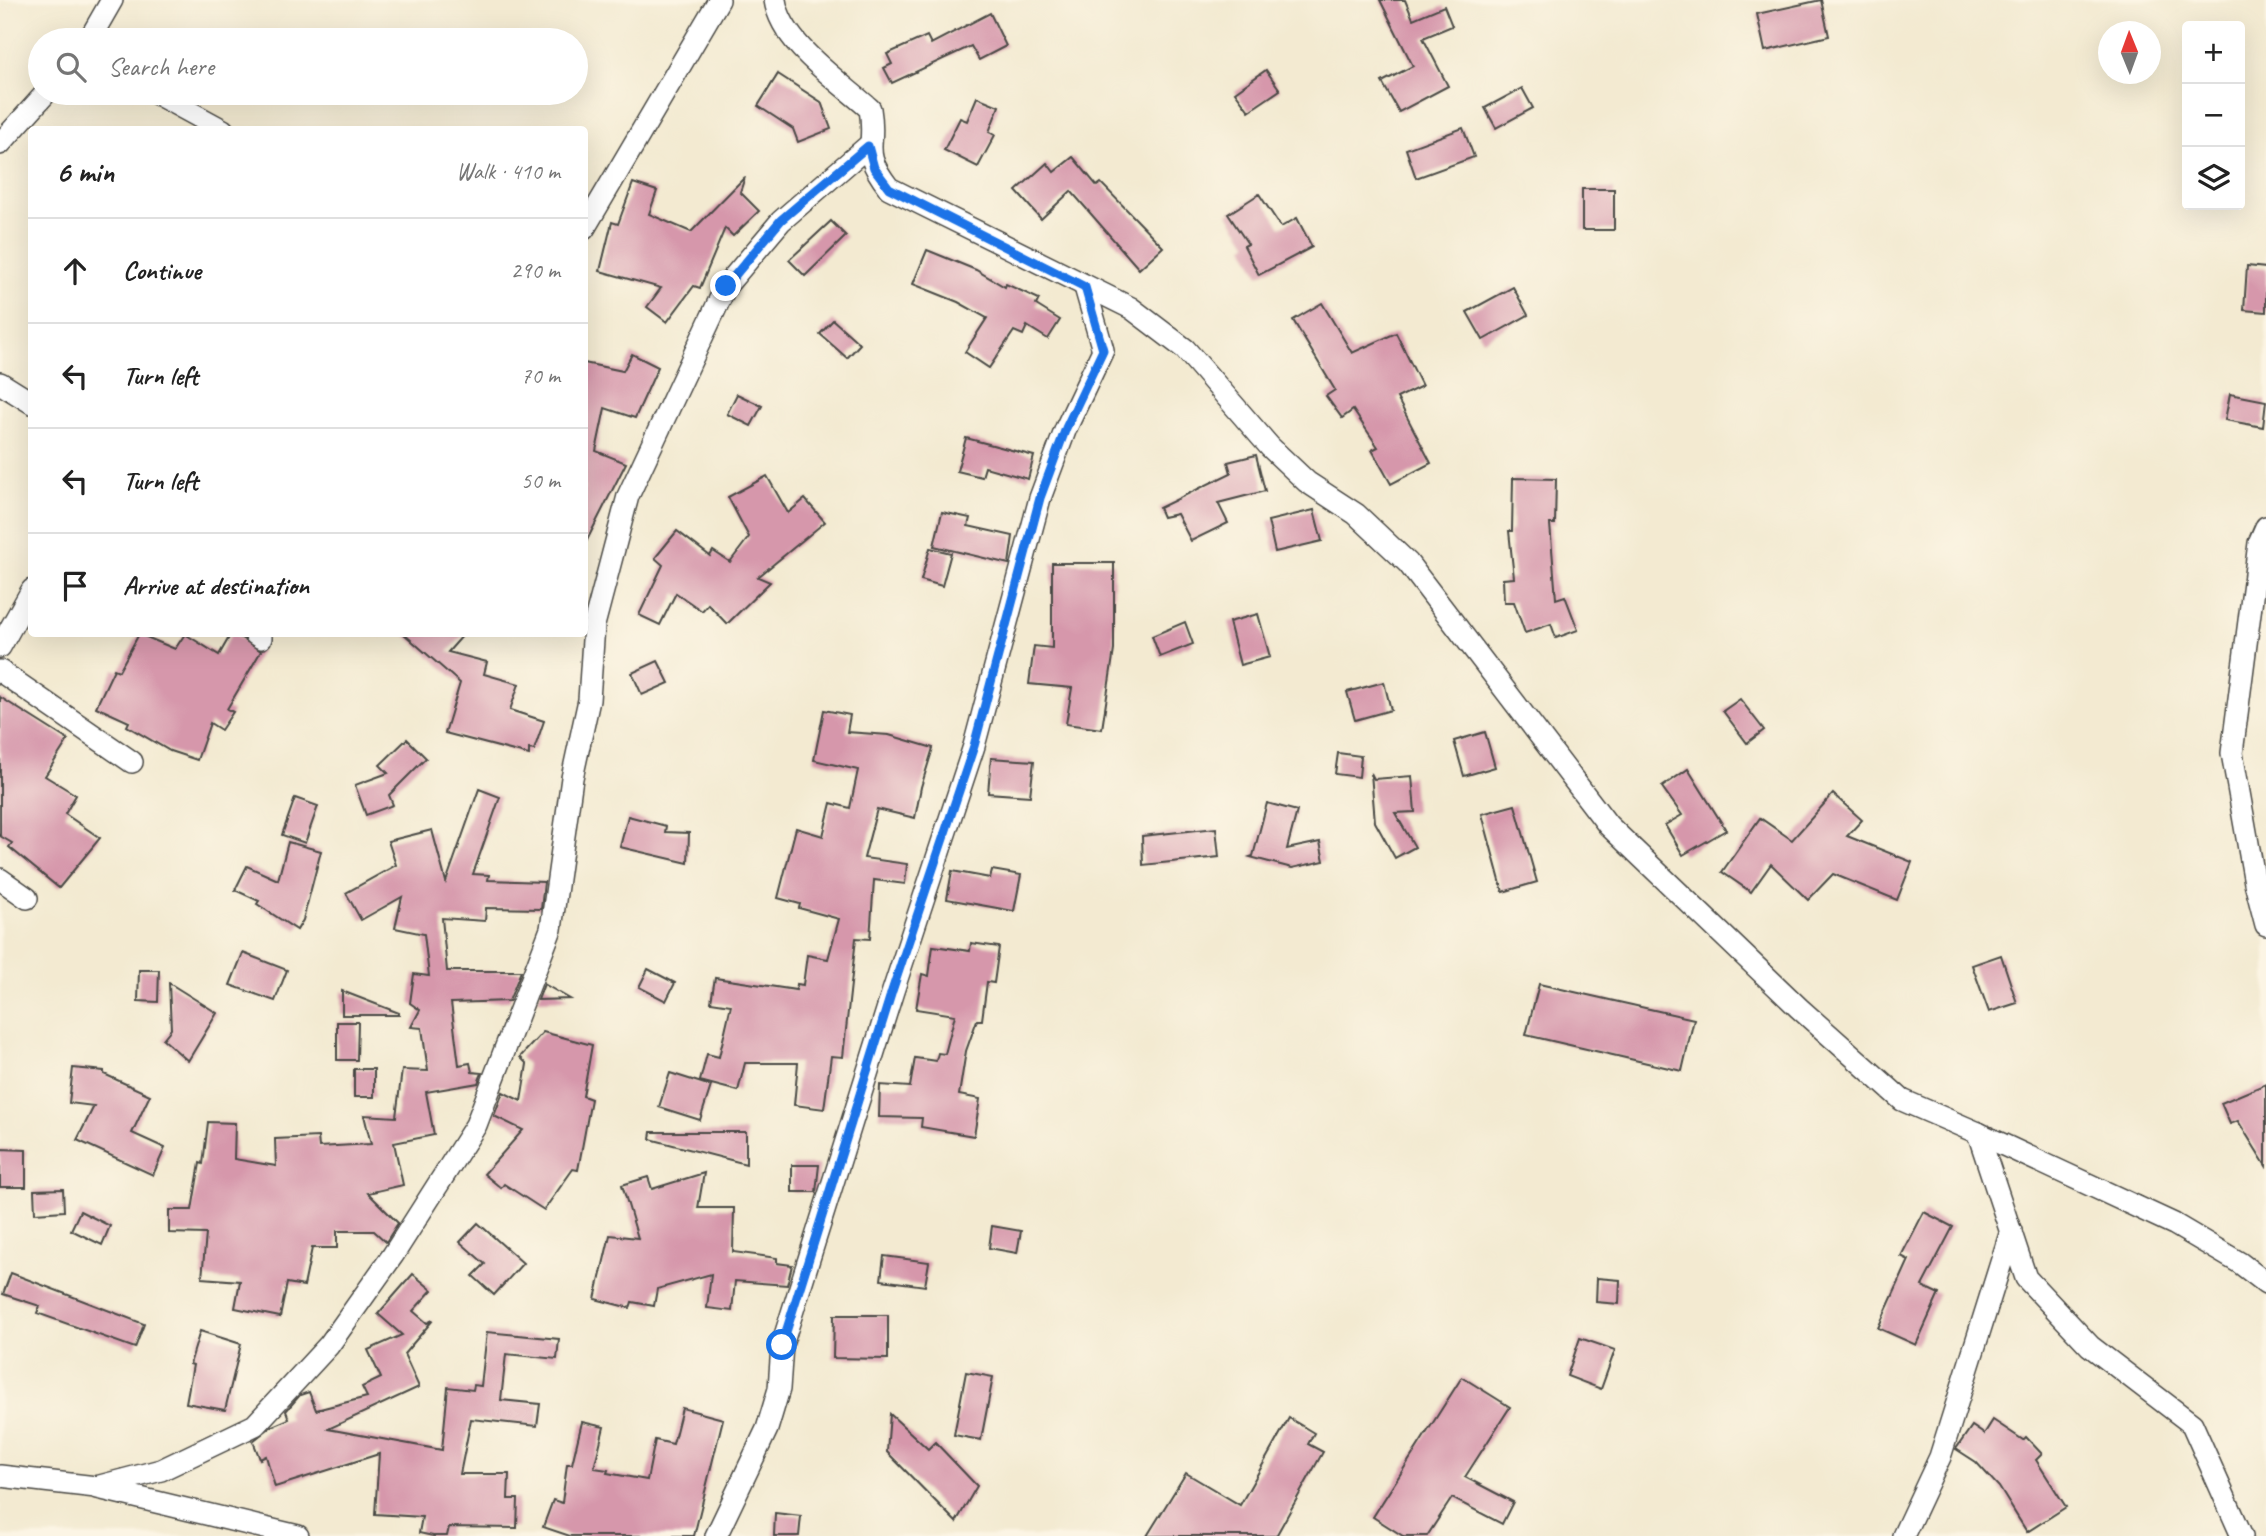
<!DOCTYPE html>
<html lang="en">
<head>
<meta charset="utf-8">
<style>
  body { margin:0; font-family:Caveat,sans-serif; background:#f6f6f6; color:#222 }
  .controls { position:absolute; right:21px; top:21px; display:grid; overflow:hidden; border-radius:7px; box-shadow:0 7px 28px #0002 }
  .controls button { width:63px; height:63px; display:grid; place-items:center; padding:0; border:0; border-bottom:2px solid #e0e0e0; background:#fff; color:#222; font:35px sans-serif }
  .compass { position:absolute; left:2098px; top:21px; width:63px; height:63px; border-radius:50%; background:#fff; box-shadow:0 7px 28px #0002; rotate:359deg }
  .stop { position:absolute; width:21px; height:21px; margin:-16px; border:5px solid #1a73e8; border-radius:50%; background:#fff }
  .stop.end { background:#1a73e8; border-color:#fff; box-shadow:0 2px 7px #0008 }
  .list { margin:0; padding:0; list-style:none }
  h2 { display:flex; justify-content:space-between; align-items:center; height:91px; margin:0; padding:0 28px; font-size:30px }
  h2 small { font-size:23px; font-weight:400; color:#767676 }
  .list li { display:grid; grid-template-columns:46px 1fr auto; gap:21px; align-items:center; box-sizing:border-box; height:105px; padding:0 28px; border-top:2px solid #e0e0e0 }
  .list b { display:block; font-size:26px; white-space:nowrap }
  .list em { font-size:23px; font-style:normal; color:#767676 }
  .icon { flex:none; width:38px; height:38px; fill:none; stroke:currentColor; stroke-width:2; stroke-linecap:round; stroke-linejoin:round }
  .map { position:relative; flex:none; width:2266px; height:1536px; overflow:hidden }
  .search { position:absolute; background:#fff; box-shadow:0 7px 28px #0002; left:28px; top:28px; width:560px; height:77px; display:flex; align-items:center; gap:18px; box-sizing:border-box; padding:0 24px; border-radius:38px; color:#767676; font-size:26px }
  .panel { position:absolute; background:#fff; box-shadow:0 7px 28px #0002; left:28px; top:126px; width:560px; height:511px; border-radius:7px }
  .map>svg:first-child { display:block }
  .building { fill:#d697ab }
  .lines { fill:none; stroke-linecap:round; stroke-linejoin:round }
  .street-casing { stroke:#494844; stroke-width:24 }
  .street { stroke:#fff; stroke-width:21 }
  .route { stroke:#1a73e8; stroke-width:9 }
</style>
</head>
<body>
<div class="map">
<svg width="2266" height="1536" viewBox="0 0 2266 1536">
  <rect width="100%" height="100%" fill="#fcf5e5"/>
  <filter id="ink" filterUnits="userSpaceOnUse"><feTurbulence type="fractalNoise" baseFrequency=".0143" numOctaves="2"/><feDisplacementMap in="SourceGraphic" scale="14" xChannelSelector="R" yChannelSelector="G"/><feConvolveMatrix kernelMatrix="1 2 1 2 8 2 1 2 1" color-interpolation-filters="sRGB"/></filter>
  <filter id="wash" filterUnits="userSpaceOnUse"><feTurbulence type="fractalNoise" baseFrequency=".00686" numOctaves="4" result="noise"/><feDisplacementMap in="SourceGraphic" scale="28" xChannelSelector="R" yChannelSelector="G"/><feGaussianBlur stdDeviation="1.57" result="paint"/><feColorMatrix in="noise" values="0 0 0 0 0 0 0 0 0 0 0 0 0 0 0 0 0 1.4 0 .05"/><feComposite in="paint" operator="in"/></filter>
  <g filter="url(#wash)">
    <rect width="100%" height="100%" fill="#f3ead1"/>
    <g id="blocks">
      <!-- building -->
      <g class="building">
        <polygon points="1380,0 1405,0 1413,19 1444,6 1452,26 1423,38 1448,86 1399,112 1382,82 1413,66"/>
        <polygon points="1821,0 1829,36 1765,51 1757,14"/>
        <polygon points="990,13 1006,46 979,60 971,46 892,83 884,68 892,64 887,54 927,36 931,44"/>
        <polygon points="1266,70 1280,90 1249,111 1235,92"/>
        <polygon points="778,74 821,102 831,129 798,142 793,129 758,106"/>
        <polygon points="1522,88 1533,108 1496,128 1485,108"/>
        <polygon points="977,97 999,106 989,132 995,135 978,167 944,150 960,118 967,121"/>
        <polygon points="1463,128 1474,157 1416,178 1406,149"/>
        <polygon points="1073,157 1097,186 1101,183 1163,247 1139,269 1071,191 1041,219 1016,191 1047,163 1054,172"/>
        <polygon points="745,177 740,192 759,211 733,236 725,228 700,288 694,286 667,322 647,307 661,288 600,271 612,222 618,224 633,183 657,191 649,214 691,232"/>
        <rect x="1582" y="189" width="32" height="41"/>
        <polygon points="1259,194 1281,227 1297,218 1312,247 1259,275 1244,246 1248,244 1228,214"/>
        <polygon points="831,221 846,236 805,276 789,260"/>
        <polygon points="927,250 976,270 1005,287 1006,284 1039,299 1036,305 1060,320 1048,339 1027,326 1023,335 1014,331 989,368 965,352 987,318 958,302 913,284"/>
        <polygon points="2247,266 2266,268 2266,312 2244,310"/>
        <polygon points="1513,287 1528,315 1483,340 1467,312"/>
        <polygon points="1322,303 1352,353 1396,333 1422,386 1397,398 1431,463 1391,484 1372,450 1378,447 1353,410 1342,418 1326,396 1335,390 1293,320"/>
        <polygon points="833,320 860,344 847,358 820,334"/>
        <polygon points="632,354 658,367 635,418 605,408 596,451 626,463 584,546 584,363 623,371"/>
        <polygon points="737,394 762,406 751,426 727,414"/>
        <polygon points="2230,394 2266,401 2263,427 2225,420"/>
        <polygon points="966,438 1034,456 1028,479 985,467 982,477 957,471"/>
        <polygon points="1256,455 1265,491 1218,503 1228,523 1191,541 1177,514 1163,517 1159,508 1231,473 1228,462"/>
        <polygon points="767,476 788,513 805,499 825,522 758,577 770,582 727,624 708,604 702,611 676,593 660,625 639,615 663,565 655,558 677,531 710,556 713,551 730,562 749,537 728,497"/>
        <polygon points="1513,478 1556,479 1555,524 1550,524 1556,599 1565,596 1578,630 1556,638 1551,624 1525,633 1514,602 1504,602 1503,579 1514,578 1509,531 1512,531"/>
        <polygon points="1314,510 1322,541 1275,552 1268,521"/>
        <polygon points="942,512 970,518 968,526 1013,536 1009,564 934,546"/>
        <polygon points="930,548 951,553 942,586 921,580"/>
        <polygon points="1052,563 1114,563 1114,650 1102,729 1066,724 1072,688 1029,684 1034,646 1052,648"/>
        <polygon points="1258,614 1270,657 1240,665 1229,622"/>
        <polygon points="1185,622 1193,644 1160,657 1152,636"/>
        <polygon points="139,634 175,649 185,634 219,655 231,634 235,634 261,651 227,709 233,712 221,730 210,723 197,760 170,751 127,726 129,722 96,707 114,669 119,671"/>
        <polygon points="404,634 464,634 448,652 487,662 484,674 519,684 510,710 544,721 534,750 529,749 529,755 445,733 460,683"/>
        <polygon points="658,661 669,683 642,695 632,673"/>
        <polygon points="1384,682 1391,710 1355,720 1347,692"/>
        <polygon points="0,697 68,740 45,776 76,795 65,814 100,838 59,888 9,847 12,843 0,836"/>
        <polygon points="1740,699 1764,730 1747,743 1723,711"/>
        <polygon points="824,710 850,715 847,732 889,735 933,748 921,787 915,818 877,809 864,858 907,864 905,884 874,880 870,939 856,938 843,1057 831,1056 824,1109 794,1105 798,1063 745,1063 738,1091 700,1081 707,1054 719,1057 731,1005 711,1002 715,978 796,990 797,984 803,985 807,955 828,959 839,919 799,908 800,904 778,898 796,828 823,836 831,803 850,808 858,770 814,760"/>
        <polygon points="1485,732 1495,767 1464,776 1454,741"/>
        <polygon points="407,739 426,758 389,795 393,805 366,815 355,785 388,773 380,765"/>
        <polygon points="1338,753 1361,756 1359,777 1335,774"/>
        <polygon points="991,758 1034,761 1030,796 988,793"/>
        <polygon points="1688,769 1726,830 1683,855 1665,825 1682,815 1662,787"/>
        <polygon points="1371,773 1374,779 1412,776 1415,812 1395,813 1415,847 1395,858 1375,822"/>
        <polygon points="479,789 500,797 473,874 489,875 488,880 544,882 541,909 486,908 485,921 442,918 447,971 521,971 509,1001 451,1003 459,1065 470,1063 472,1072 482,1073 478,1083 426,1092 434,1135 394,1143 403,1185 368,1193 398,1223 386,1242 374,1231 337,1231 337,1248 312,1248 304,1286 287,1283 280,1317 235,1308 240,1281 202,1278 206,1234 169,1233 169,1210 192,1210 200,1163 203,1164 208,1122 235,1123 234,1159 276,1166 275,1139 318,1137 319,1147 371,1144 364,1115 396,1117 402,1070 428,1071 422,1028 411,1027 420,1010 410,1003 414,974 429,976 424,934 395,928 402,897 361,920 346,893 396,865 388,841 432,830 446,882"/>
        <polygon points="1833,794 1862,820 1847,836 1912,862 1897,900 1833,874 1808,900 1771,864 1751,892 1722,872 1760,818 1792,840"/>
        <polygon points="295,798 318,806 305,843 282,835"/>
        <polygon points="1267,803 1297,811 1287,849 1320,842 1324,861 1292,868 1250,857 1253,856"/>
        <polygon points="1515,805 1537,882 1503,892 1482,814"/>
        <polygon points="628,816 666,826 665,832 689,833 688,863 620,847"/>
        <polygon points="1216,828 1219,857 1143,865 1142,836"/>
        <polygon points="288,842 321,851 303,920 297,930 257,904 259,901 235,890 247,866 278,880"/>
        <polygon points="992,870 1021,875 1014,911 947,899 952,871 990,878"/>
        <polygon points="971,943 999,947 994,983 987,982 982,1020 977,1020 966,1051 959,1095 980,1099 974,1136 921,1127 922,1118 879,1117 880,1085 910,1087 915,1058 936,1061 938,1053 945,1054 955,1015 916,1009 922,974 929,976 933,946 970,951"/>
        <polygon points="243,953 287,970 275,1001 230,985"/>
        <polygon points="2001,955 2017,1003 1989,1012 1972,965"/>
        <polygon points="648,969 675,983 666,1001 639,987"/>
        <polygon points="139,970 159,970 158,1002 138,1001"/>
        <polygon points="169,983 217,1013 188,1061 163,1039 171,1029"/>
        <polygon points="544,984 570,999 538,1000"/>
        <polygon points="1539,984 1694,1019 1682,1071 1526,1035"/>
        <polygon points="342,991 399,1013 399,1015 342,1015"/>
        <polygon points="337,1022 358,1022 357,1060 337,1060"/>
        <polygon points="543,1032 592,1045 583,1096 591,1099 578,1170 573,1169 544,1210 504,1184 501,1188 484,1174 523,1130 494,1116 503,1092 521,1101 527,1064 520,1057"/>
        <polygon points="73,1068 104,1071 104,1074 150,1095 132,1133 165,1148 153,1175 77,1140 94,1106 69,1103"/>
        <rect x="354" y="1069" width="20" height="28"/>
        <polygon points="670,1073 711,1086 700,1120 659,1107"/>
        <polygon points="2266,1084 2266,1166 2238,1121 2230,1124 2221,1103"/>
        <polygon points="651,1132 746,1132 746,1164 650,1139"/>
        <polygon points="0,1149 26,1150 26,1187 0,1187"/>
        <polygon points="792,1165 819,1165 816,1192 792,1192"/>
        <polygon points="704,1173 698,1208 734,1208 733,1252 777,1258 777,1263 792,1265 787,1285 735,1281 732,1311 707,1308 711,1274 657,1289 654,1306 632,1302 630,1308 595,1299 610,1235 638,1238 622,1185 648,1177 652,1189"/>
        <polygon points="63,1189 64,1211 35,1213 34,1190"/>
        <polygon points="80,1211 110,1226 102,1245 71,1230"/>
        <polygon points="1924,1212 1953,1227 1922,1286 1939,1294 1916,1345 1878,1328 1909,1260 1901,1256"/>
        <polygon points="478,1223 523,1263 494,1295 473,1276 485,1264 460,1242"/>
        <polygon points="992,1226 1021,1231 1017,1253 989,1248"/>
        <polygon points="884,1256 929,1262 925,1286 881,1280"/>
        <polygon points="11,1273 144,1324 135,1348 37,1313 40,1306 3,1294"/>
        <polygon points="413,1274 432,1290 413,1311 427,1323 433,1320 404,1354 419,1387 328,1429 442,1450 448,1387 473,1390 474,1385 481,1386 487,1332 559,1339 557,1359 506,1354 501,1400 540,1404 537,1426 471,1419 460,1474 509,1474 508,1499 518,1499 517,1528 449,1527 447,1536 433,1536 419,1533 422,1517 375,1514 379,1454 275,1487 266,1456 260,1459 253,1441 272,1426 289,1419 286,1411 300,1395 309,1392 316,1410 367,1397 362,1387 381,1378 368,1350 402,1335 378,1314"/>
        <polygon points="1597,1278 1620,1280 1619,1304 1596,1302"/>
        <polygon points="834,1315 888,1315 888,1359 833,1358"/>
        <polygon points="200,1331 241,1344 225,1410 186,1403 193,1365 190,1364"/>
        <polygon points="1580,1338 1615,1350 1601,1389 1567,1376"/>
        <polygon points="966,1372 993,1377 981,1440 954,1435"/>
        <polygon points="1462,1377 1510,1407 1465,1477 1513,1502 1502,1524 1452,1498 1427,1536 1403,1536 1373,1517"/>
        <polygon points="682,1408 723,1419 694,1536 570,1536 543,1527 553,1500 562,1503 567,1464 572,1464 582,1422 604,1427 594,1468 608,1470 607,1473 647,1480 655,1440 673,1444"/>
        <polygon points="890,1414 928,1449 935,1442 977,1486 956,1522 887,1452"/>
        <polygon points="1289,1418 1314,1433 1308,1444 1323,1452 1276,1536 1147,1536 1186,1473 1240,1505"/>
        <polygon points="1993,1420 2023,1440 2026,1437 2042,1454 2036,1460 2066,1507 2027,1532 1999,1487 1976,1462 1956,1449 1972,1426 1984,1434"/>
        <polygon points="775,1513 801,1516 799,1536 774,1536"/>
      </g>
    </g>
  </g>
  <g filter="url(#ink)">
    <use href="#blocks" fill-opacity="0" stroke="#494844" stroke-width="2"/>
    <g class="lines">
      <!-- street casing -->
      <g class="street-casing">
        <g id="street">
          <path d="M775,0C781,43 838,80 870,109C877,149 859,149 889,188L1131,308L1185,349L1270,447L1307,482L1356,514L1408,563L1608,825L1799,1008L1902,1100L1978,1133L2174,1224L2240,1263L2266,1283"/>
          <polyline points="89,40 112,0"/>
          <polyline points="155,93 223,130"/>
          <polyline points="0,144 46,93"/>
          <polyline points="584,229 719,0"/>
          <polyline points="0,383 32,403"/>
          <polyline points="2266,527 2259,543 2232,753 2255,883 2266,925"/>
          <polyline points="255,634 261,638"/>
          <polyline points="0,647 32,590"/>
          <polyline points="0,671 132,762"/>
          <polyline points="0,879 27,898"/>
          <polyline points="1978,1133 2026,1278 2090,1346 2192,1424 2242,1536"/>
          <polyline points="0,1476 96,1487 161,1470 255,1425 329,1345 393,1255 476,1125 551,929 572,778 589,700 594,625 628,496 726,286 781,221 868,146"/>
          <polyline points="98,1488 298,1536"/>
          <polyline points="716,1536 767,1429 779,1389 782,1345 893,991 974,746 1040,498 1066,428 1103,350 1085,287"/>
          <polyline points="1903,1536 1940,1457 2011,1231"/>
        </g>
      </g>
      <!-- street -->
      <use href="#street" class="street"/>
    </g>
  </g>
  <g class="lines" filter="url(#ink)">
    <!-- route -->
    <polyline class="route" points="726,286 781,220 868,146 874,168 889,188 1085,287 1103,350 1066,428 1040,498 974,746 892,991 782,1345"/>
  </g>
</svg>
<div class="controls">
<button>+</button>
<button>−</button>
<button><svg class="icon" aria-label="layers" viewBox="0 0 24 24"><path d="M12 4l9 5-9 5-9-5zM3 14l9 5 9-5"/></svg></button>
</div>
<svg class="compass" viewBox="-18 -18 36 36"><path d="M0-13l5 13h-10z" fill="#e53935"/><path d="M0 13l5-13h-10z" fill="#767676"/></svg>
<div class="stop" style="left:782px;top:1345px"></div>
<div class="stop end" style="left:726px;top:286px"></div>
<div class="search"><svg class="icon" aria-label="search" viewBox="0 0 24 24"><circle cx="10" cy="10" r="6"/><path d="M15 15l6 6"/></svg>Search here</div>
<section class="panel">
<h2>6 min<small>Walk · 410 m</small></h2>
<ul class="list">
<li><svg class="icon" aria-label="ahead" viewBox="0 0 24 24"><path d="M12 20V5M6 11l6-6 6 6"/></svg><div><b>Continue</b></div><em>290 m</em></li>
<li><svg class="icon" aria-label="left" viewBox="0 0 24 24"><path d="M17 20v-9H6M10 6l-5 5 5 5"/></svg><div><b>Turn left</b></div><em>70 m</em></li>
<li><svg class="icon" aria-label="left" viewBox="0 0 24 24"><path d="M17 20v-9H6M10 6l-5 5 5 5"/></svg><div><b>Turn left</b></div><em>50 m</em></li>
<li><svg class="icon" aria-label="arrive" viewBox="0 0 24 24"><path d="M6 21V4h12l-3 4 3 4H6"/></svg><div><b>Arrive at destination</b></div></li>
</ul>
</section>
</div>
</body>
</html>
